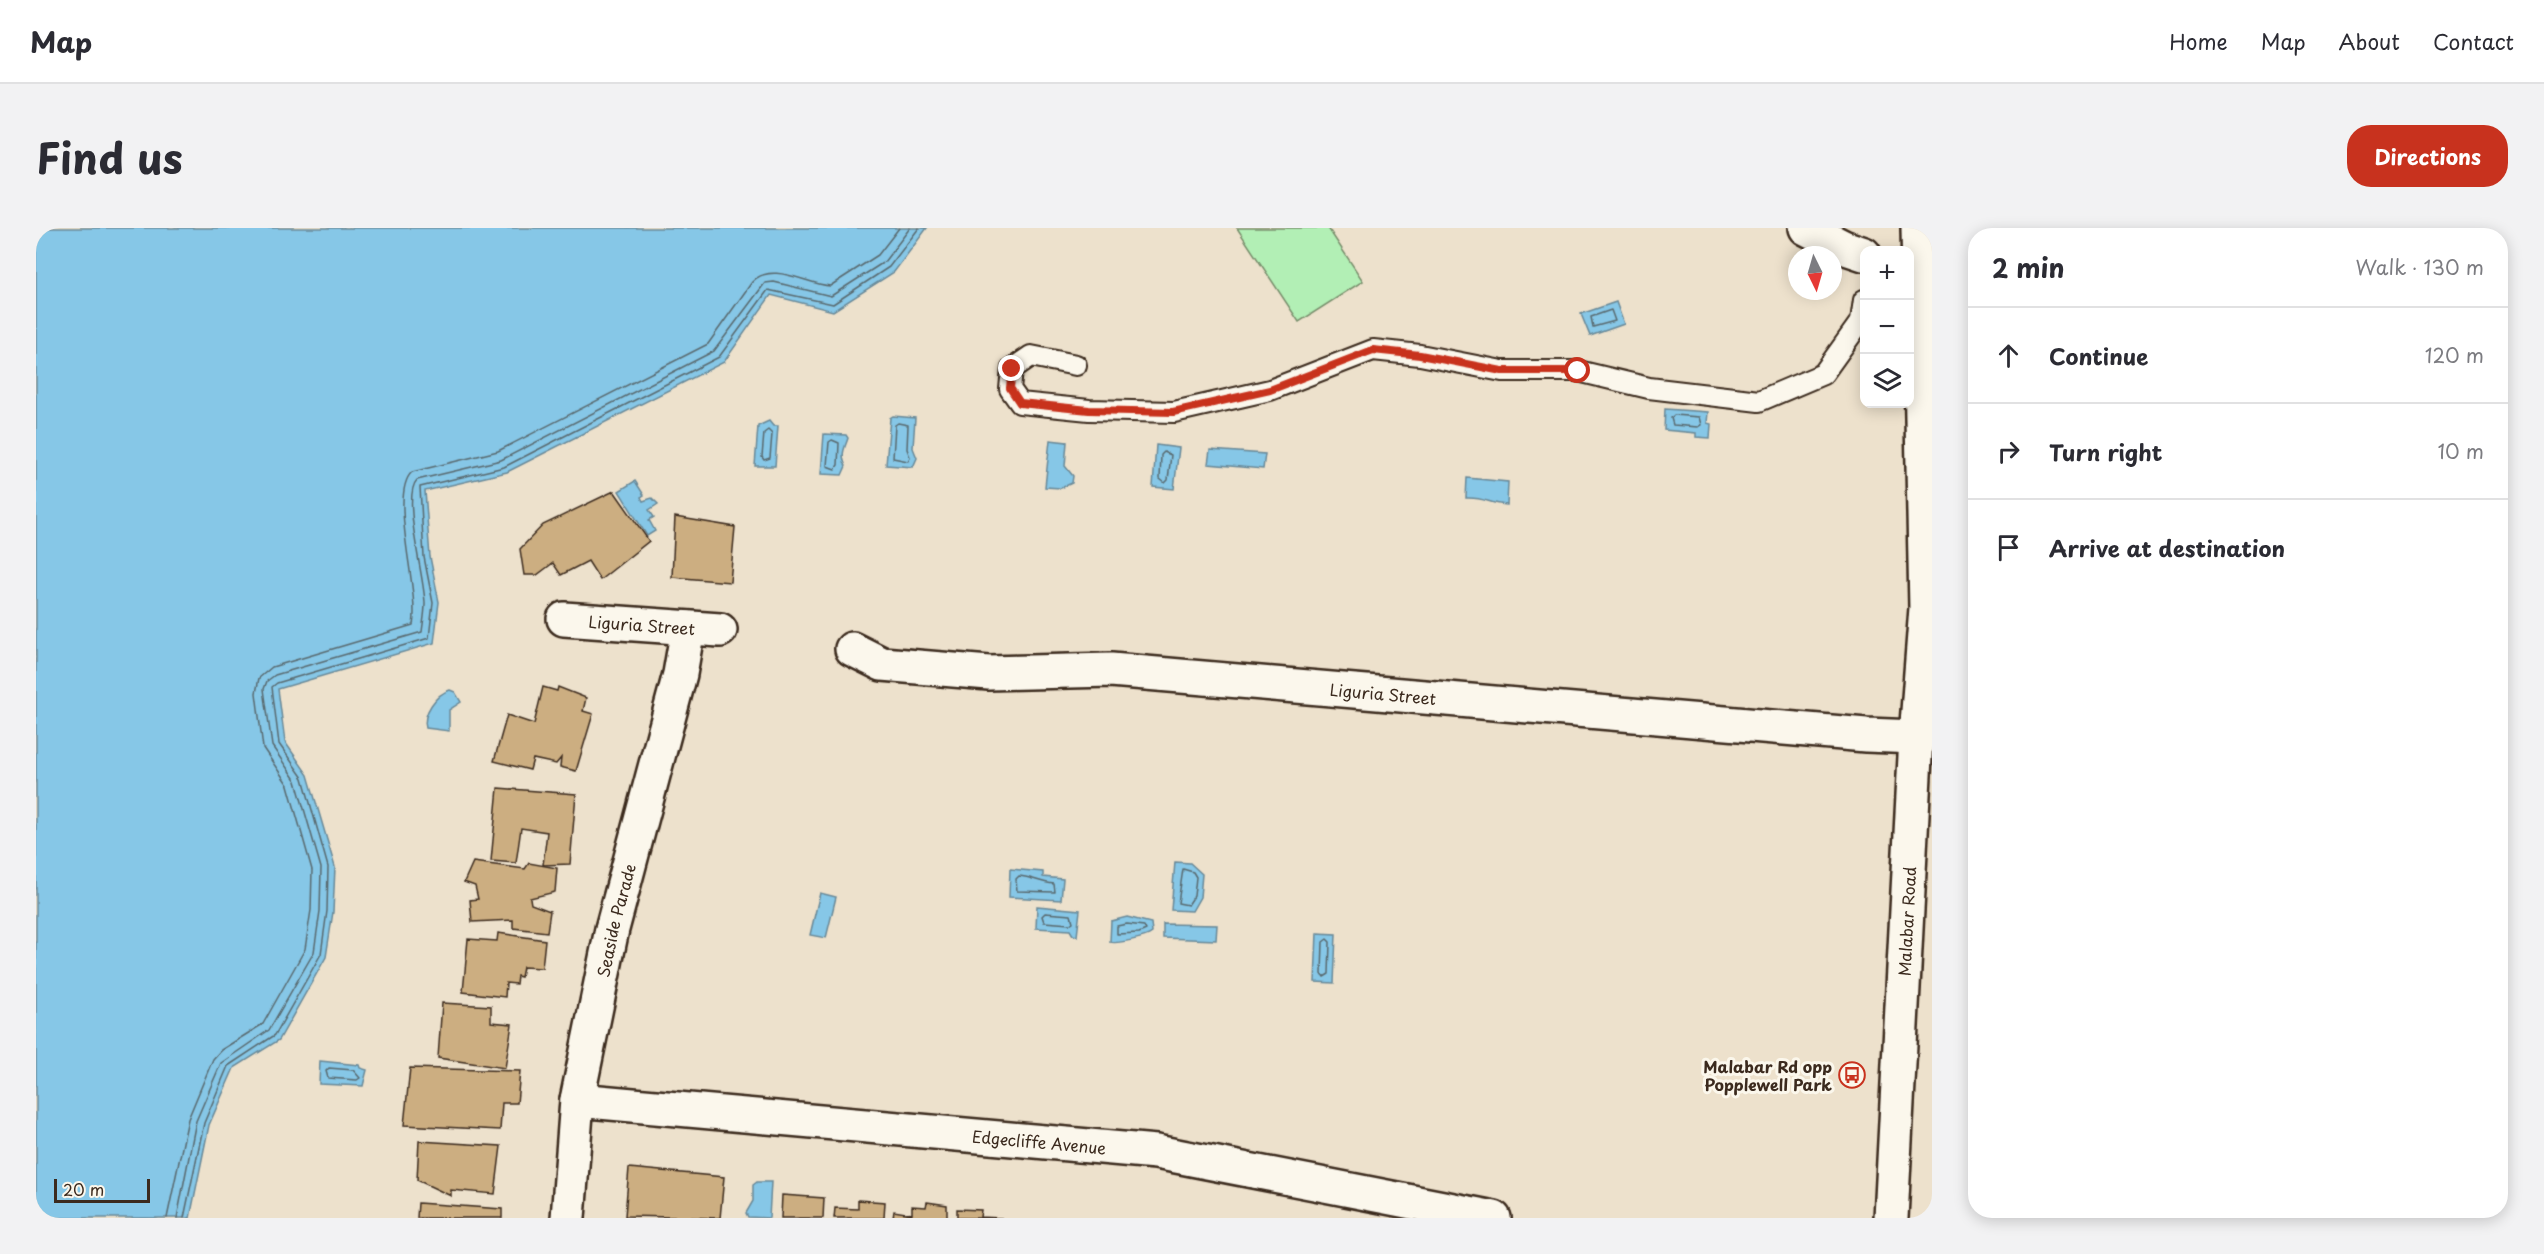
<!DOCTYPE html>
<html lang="en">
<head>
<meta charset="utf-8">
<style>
  body { margin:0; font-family:"Playpen Sans",sans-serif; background:#f2f2f3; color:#2b2b33 }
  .controls { position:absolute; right:18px; top:18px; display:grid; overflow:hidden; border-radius:12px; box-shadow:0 3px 15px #0003 }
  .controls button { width:54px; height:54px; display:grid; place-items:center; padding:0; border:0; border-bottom:2px solid #e1e1e2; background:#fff; color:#2b2b33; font:30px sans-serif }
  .compass { position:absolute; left:1752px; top:18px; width:54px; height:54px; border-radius:50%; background:#fff; box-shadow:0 3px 15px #0003; rotate:175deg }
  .scale { position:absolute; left:18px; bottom:15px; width:96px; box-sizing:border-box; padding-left:6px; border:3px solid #3b2a1e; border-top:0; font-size:16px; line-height:21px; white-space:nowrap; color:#3b2a1e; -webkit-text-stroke:4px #fbf7ec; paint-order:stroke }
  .stop { position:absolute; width:18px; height:18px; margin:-14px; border:4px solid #c8321e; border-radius:50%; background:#fff }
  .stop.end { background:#c8321e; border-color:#fff; box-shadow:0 2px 6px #0008 }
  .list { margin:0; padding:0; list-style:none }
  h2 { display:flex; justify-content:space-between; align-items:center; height:78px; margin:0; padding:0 24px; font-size:26px }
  h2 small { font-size:20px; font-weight:400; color:#7c7c81 }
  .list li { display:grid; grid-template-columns:39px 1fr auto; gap:18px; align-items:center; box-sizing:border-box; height:96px; padding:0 24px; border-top:2px solid #e1e1e2 }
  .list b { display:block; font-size:22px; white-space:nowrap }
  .list em { font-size:20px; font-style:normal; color:#7c7c81 }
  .icon { flex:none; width:33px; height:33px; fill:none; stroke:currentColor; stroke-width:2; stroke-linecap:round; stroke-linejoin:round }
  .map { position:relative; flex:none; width:1896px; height:990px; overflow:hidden; border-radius:24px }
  header { display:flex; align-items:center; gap:36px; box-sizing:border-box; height:84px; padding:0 30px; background:#fff; border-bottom:2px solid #e1e1e2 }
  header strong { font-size:28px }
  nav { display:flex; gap:33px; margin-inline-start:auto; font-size:21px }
  .intro { display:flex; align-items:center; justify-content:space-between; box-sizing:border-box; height:144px; padding:0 36px }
  h1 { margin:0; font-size:42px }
  .button { padding:15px 27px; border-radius:24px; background:#c8321e; color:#fff; font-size:21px; font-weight:700 }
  main { display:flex; gap:36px; padding:0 36px }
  aside { flex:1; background:#fff; border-radius:24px; box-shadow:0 3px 15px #0003 }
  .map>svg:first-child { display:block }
  .green { fill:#b2efb5; stroke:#768c6a; stroke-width:1.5 }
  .water { fill:#86c7e7; stroke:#688897; stroke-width:1.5 }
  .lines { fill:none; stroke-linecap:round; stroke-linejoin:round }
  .shore { stroke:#59696e; stroke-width:1.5 }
  .building { fill:#ccae81; stroke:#3b2a1e; stroke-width:1.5 }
  .lane-casing { stroke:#3b2a1e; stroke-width:24 }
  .street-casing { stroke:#3b2a1e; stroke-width:38 }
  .secondary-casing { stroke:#3b2a1e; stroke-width:38 }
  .lane { stroke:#fbf7ec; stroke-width:20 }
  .street { stroke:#fbf7ec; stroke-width:33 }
  .secondary { stroke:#fbf7ec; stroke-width:33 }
  .route { stroke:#c8321e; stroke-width:8 }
  .labels { text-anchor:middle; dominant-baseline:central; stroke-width:6; stroke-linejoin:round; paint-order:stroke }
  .street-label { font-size:16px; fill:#3b2a1e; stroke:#fbf7ec }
  .poi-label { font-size:16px; font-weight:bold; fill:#3b2a1e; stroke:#fbf7ec; text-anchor:end }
</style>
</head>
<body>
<header>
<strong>Map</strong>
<nav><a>Home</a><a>Map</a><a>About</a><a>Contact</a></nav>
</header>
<div class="intro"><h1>Find us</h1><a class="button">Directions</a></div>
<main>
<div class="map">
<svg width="1896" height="990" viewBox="0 0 1896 990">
  <rect width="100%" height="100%" fill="#ede1cc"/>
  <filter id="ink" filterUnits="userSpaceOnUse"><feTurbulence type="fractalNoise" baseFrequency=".0167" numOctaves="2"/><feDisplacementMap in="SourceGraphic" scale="12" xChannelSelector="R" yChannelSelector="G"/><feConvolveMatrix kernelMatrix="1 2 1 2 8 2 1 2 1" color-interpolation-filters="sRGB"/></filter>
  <g filter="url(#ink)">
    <!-- green -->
    <polygon class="green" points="1201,0 1292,0 1327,53 1263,94"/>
    <!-- water -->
    <g class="water">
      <polygon points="0,0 891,0 858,44 797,83 735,67 688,134 471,244 389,263 394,329 403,374 398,415 242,461 249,514 272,547 299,639 297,684 290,729 243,812 198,840 173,897 154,990 0,990"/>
      <polygon points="1580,74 1588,96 1554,108 1545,86"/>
      <polygon points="1629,181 1672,184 1671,195 1675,196 1674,210 1660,209 1660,205 1628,202"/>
      <polygon points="857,188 879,190 877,220 881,230 877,239 850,237 854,190"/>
      <polygon points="733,193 737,198 742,198 739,238 719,238 722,198"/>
      <path d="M788,206L810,207L812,210C809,220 804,226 810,238L806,247L785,246Z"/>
      <polygon points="1014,212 1031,214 1029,238 1037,248 1036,255 1025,260 1009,259"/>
      <polygon points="1120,217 1143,220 1138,261 1117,259"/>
      <polygon points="1174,222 1229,226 1227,241 1172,236"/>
      <path d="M1431,250L1472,254L1471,277C1453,276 1449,269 1430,270Z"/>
      <polygon points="599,253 608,267 605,269 607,273 616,270 622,276 613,282 618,289 613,292 619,303 611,308 583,263"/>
      <path d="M414,462L419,464L425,474L413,482V503L390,500C386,486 400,466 414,462Z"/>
      <polygon points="1139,634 1154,635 1166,646 1164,669 1156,683 1135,682"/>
      <polygon points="974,641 1007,644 1007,649 1027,651 1025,672 973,669"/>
      <polygon points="784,665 800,669 790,710 774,707"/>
      <polygon points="1001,678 1044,682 1041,708 1037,707 1034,702 1000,700"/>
      <path d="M1091,689L1115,695L1116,705C1110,710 1081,716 1074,714L1075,693Z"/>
      <polygon points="1127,696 1181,697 1180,712 1127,710"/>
      <polygon points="1281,705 1300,706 1298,755 1279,754"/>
      <polygon points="284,833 323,837 324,840 331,842 327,858 283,856"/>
      <polygon points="721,954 735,954 733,990 712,989 710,985 717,973 717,957"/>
    </g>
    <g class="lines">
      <!-- shore -->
      <g class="shore">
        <polygon points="1575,82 1579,93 1557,99 1555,89"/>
        <polygon points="1638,187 1663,189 1665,197 1662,199 1637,197 1635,190"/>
        <polygon points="862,195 872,197 871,221 874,229 872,233 857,230 859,197"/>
        <polygon points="732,202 736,206 734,230 728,232 726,229 728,205"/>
        <polygon points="796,212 803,215 802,237 799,241 791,238 793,214"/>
        <polygon points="1128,224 1135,227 1132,252 1129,255 1124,251 1125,227"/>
        <polygon points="1147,641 1157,644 1160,649 1158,668 1152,677 1142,675"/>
        <path d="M983,648C996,649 1005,655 1018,656L1019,664L981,663L980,651Z"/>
        <polygon points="1009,685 1035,687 1037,694 1034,696 1008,694 1006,688"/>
        <polygon points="1091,696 1108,698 1110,702 1103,705 1081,706 1081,698"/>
        <polygon points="1291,711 1294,714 1293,746 1288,749 1286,746 1287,714"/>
        <polygon points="293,840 317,842 324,850 321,852 292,850 290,843"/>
        <path d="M131,990L152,891L177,831L185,822L227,796L269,721L275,682L276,642L252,557L227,520L220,465L223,450L236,439L377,397C384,362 352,266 376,244L462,223L672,116L716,54C736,33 770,56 794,58L842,27L863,0"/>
        <path d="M141,990L160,893L185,835L233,802L278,724L284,683L285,640L260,553L236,518L228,461L231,453L239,447L386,404C387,395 389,385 389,376C389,351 365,268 381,252L465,232L678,123L729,55L738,54L795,68L848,34L874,0"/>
        <polyline points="148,990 168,895 192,838 239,807 285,726 291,683 292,639 267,550 243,516 236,459 241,455 393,410 397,375 388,329 384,259 468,239 683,129 732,62 797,76 853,39 883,0"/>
      </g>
    </g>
    <!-- building -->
    <g class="building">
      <polygon points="578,263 613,313 564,352 552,333 525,347 517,335 501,347 488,347 484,321 507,297"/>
      <polygon points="639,289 699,299 694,354 636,349"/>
      <polygon points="507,459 521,463 522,459 550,470 547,483 557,486 540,543 524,539 525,530 520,536 497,531 494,542 458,533 471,487 498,496"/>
      <polygon points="462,560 540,566 534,636 507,637 511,604 485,600 480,635 455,633"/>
      <polygon points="437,634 489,641 493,635 521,640 519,664 494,670 495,676 514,683 511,704 477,700 477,692 436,694 434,672 442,671 439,658 428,654"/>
      <polygon points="462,705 509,712 506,740 487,739 485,749 481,748 480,756 470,755 469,769 427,764 432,711 461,713"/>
      <polygon points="406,775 455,778 455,794 476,796 469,840 402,830"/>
      <polygon points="374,840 484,843 481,875 466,875 464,902 368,897"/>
      <polygon points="383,913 465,918 459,966 415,962 415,968 381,952"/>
      <polygon points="593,940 688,949 684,990 589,988"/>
      <polygon points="746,967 788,970 787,990 745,990"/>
      <polygon points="822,972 849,974 848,990 798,990 799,980 822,981"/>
      <polygon points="891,974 911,977 911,990 857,990 858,983 876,986 876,978 890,979"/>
      <polygon points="382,975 466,981 466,990 381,990"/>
      <polygon points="921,981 945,982 944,989 966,990 921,990"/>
    </g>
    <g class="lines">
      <!-- lane casing -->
      <g class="lane-casing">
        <polyline id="lane" points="1040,137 995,128 976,141 974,161 984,175 1053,182 1138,184 1234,162 1337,122 1384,127 1466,143 1542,143 1613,160 1723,173 1787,146 1825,93 1828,72"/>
      </g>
      <!-- street casing -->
      <g class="street-casing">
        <g id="street">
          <polyline points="1770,0 1807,19 1828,26"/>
          <path id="s1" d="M528,391L684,402"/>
          <path id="s2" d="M816,421L846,436L953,445L1075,442L1830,507L1880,509"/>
          <path id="s3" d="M541,872L1120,924L1458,990"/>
          <path id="s4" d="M532,990L541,872L576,701L644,446L652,400"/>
        </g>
      </g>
      <!-- secondary casing -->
      <g class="secondary-casing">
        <g id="secondary">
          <path id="s5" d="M1855,990L1880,509L1890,380L1882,0"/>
        </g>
      </g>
      <!-- lane -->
      <use href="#lane" class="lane"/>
      <!-- street -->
      <use href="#street" class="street"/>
      <!-- secondary -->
      <use href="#secondary" class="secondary"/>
    </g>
  </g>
  <g class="lines" filter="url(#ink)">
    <!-- route -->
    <polyline class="route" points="976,141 974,160 984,175 1053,182 1137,184 1234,162 1337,122 1384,127 1466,143 1542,143"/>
  </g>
  <!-- icons -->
  <defs>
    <g id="bus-ring" transform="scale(1.35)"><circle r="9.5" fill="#fbf7ec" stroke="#c8321e" stroke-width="1.5"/><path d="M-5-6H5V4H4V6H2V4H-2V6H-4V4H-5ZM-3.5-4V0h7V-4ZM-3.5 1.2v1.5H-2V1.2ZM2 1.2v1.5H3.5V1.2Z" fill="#c8321e"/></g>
  </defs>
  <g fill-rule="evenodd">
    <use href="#bus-ring" x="1816" y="847"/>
  </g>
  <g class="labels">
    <!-- street labels -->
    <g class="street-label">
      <text stroke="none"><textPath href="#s1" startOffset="78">Liguria Street</textPath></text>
      <text stroke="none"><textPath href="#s2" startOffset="536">Liguria Street</textPath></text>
      <text stroke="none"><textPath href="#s4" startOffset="302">Seaside Parade</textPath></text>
      <text stroke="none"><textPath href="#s5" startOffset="297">Malabar Road</textPath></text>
      <text stroke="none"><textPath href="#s3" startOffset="464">Edgecliffe Avenue</textPath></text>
    </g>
    <!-- poi labels -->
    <g class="poi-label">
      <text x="1796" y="838">Malabar Rd opp<tspan x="1796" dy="18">Popplewell Park</tspan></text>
    </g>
  </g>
</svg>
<div class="controls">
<button>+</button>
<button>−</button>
<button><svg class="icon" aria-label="layers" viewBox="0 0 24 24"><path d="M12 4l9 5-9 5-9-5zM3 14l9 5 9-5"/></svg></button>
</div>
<svg class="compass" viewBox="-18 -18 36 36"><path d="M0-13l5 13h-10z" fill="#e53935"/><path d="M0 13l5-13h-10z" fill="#7c7c81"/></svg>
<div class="scale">20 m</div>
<div class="stop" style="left:1542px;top:143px"></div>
<div class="stop end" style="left:976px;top:141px"></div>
</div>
<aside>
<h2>2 min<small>Walk · 130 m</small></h2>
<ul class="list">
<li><svg class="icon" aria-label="ahead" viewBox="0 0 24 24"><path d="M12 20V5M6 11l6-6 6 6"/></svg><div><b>Continue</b></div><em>120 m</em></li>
<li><svg class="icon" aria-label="right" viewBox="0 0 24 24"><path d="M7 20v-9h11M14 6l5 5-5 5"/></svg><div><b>Turn right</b></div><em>10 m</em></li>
<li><svg class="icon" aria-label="arrive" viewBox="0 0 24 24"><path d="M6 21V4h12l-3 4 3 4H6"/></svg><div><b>Arrive at destination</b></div></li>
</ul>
</aside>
</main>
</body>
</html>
